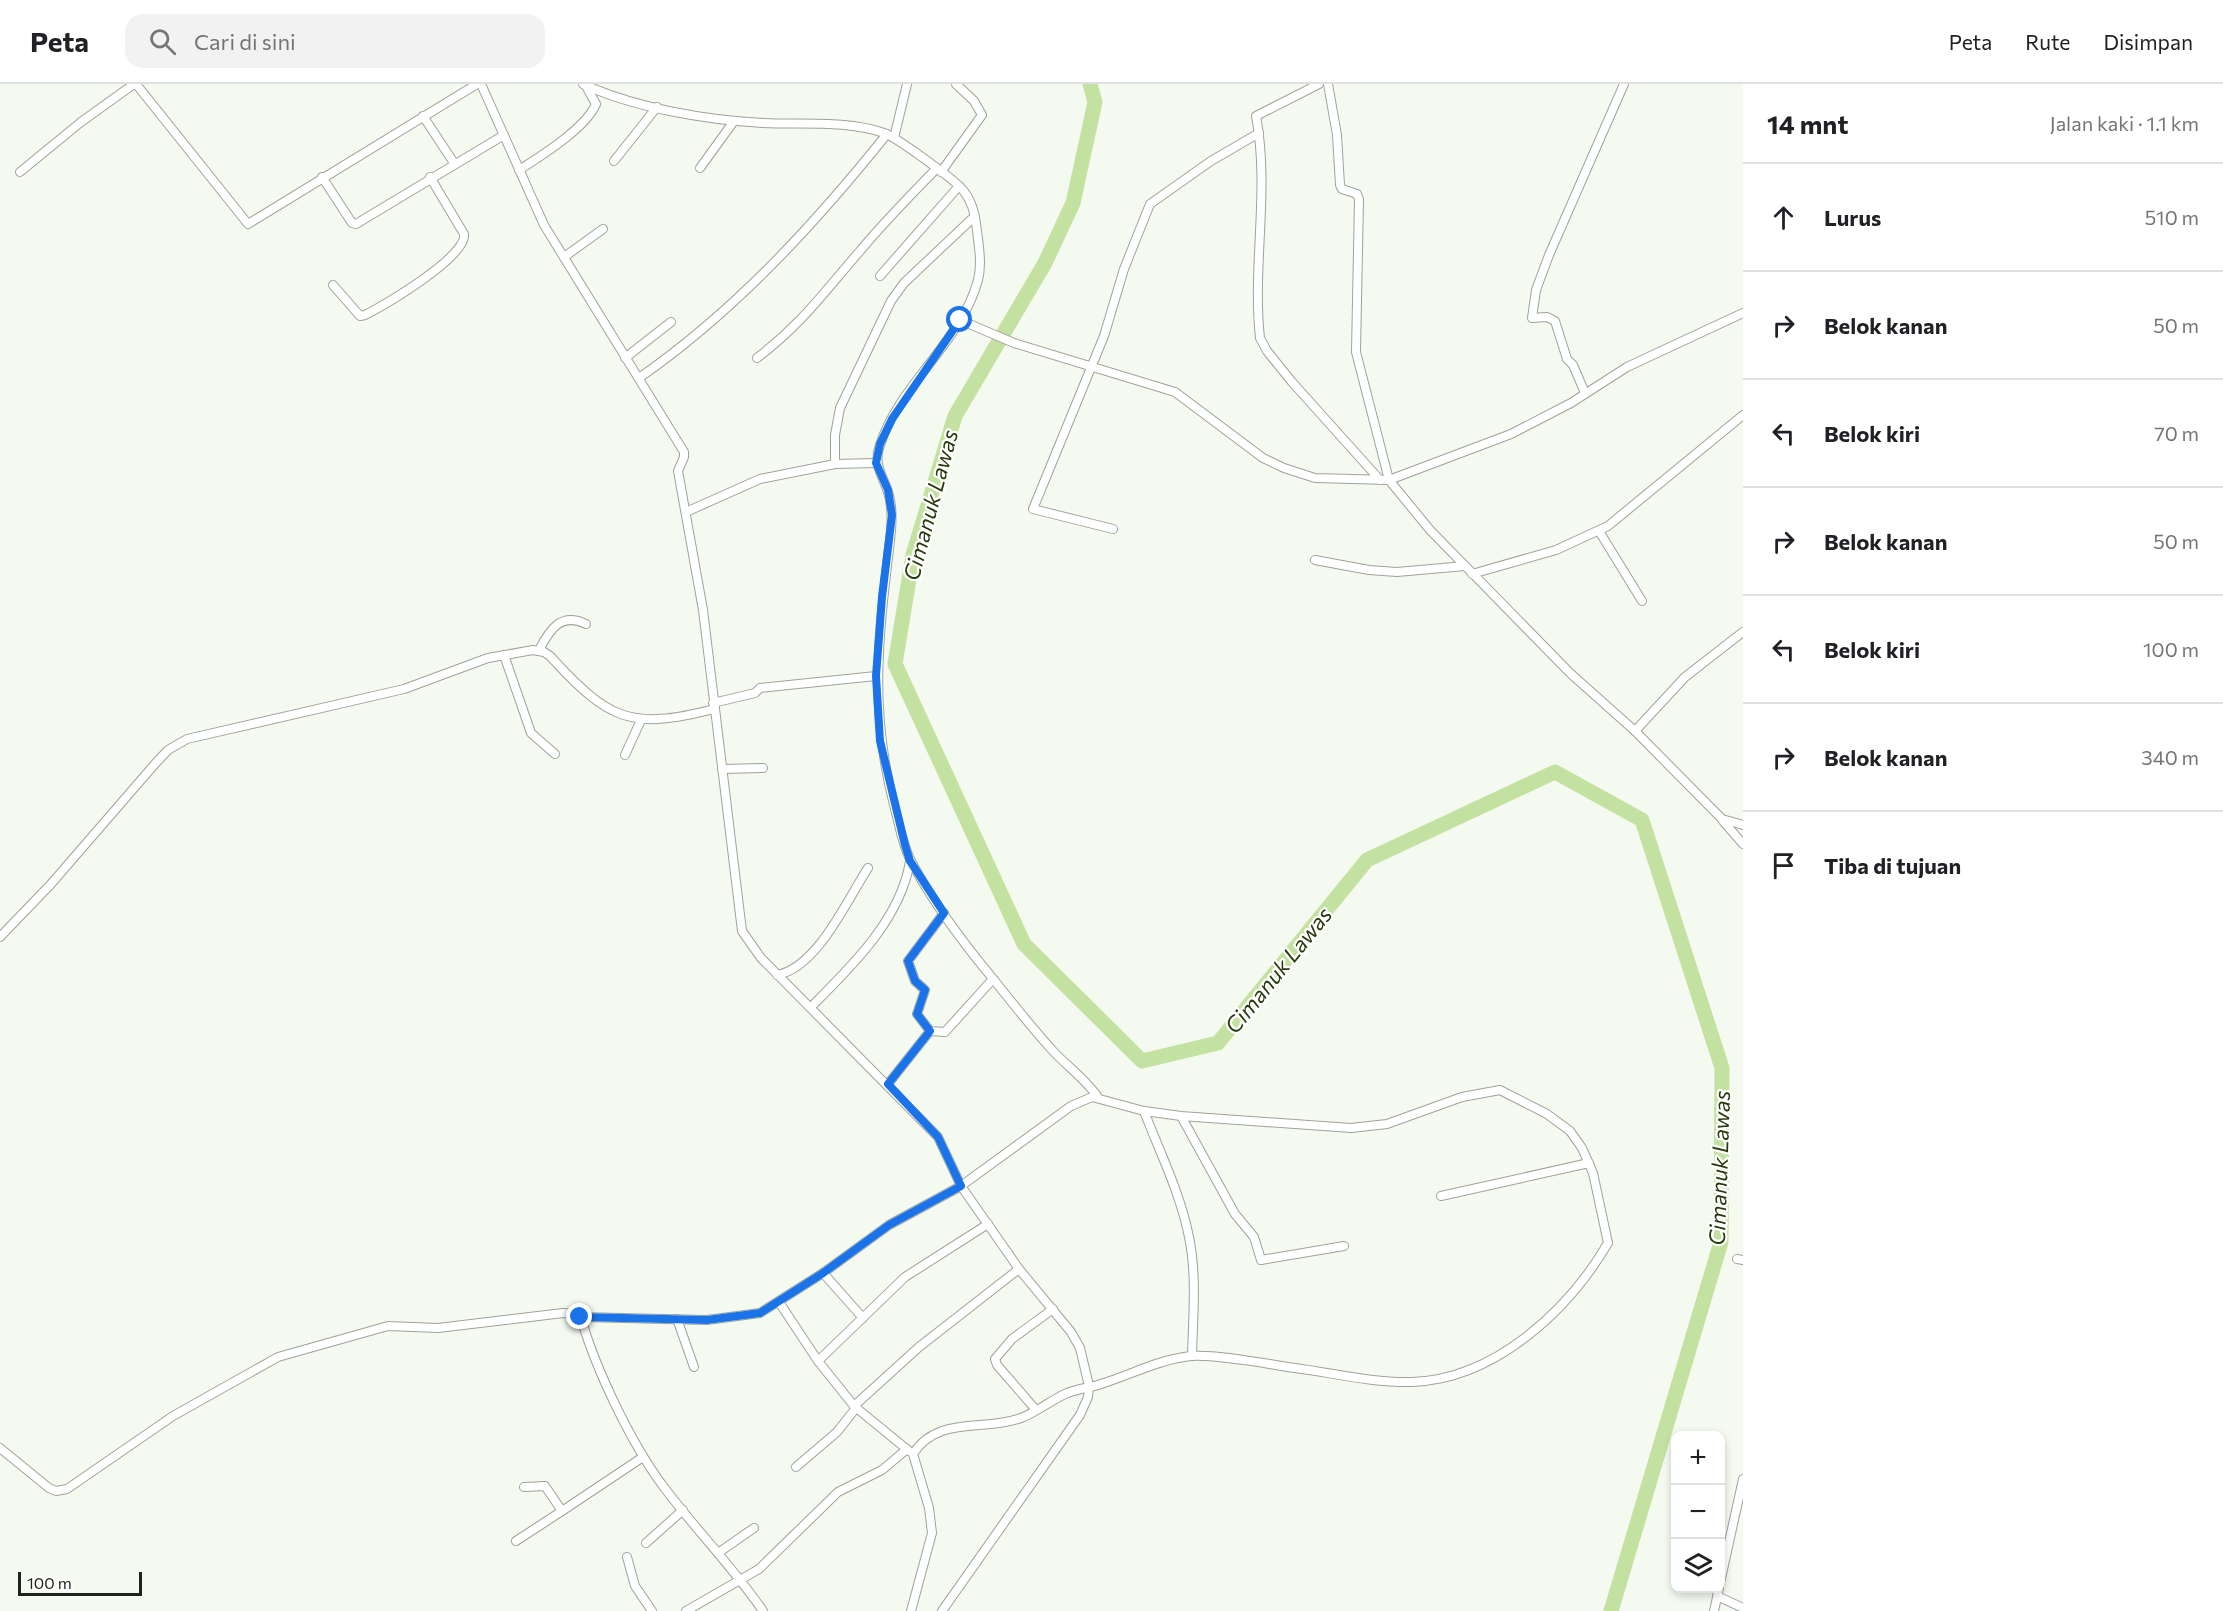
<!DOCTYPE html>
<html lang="id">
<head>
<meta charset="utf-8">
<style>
  body { margin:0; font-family:Commissioner,sans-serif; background:#f2f2f2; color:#202124 }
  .controls { position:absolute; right:18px; bottom:18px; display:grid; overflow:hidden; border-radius:12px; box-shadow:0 3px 9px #0003 }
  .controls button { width:54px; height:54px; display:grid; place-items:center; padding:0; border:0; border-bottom:2px solid #e0e0e0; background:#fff; color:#202124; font:30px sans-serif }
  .scale { position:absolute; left:18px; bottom:15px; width:124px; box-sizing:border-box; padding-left:6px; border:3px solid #20221e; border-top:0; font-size:16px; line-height:21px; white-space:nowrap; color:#20221e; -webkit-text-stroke:4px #fff; paint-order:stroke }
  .stop { position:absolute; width:18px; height:18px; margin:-14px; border:4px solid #1a73e8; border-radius:50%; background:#fff }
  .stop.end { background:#1a73e8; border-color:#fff; box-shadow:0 2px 6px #0008 }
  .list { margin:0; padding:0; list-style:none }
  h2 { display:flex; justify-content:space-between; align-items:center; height:78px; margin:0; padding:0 24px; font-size:26px }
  h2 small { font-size:20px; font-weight:400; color:#757577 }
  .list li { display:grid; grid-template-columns:39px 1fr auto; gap:18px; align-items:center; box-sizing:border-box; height:108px; padding:0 24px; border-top:2px solid #e0e0e0 }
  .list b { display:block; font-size:22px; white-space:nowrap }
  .list em { font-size:20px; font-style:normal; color:#757577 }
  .icon { flex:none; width:33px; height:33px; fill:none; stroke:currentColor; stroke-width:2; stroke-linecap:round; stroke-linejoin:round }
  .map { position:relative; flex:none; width:1743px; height:1527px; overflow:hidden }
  header { display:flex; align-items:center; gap:36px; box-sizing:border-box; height:84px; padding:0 30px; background:#fff; border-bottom:2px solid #e0e0e0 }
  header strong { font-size:28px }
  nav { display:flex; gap:33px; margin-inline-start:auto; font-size:21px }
  .search { width:420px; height:54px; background:#f2f2f2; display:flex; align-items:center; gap:15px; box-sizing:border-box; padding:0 21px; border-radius:18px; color:#757577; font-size:22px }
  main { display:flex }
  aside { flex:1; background:#fff }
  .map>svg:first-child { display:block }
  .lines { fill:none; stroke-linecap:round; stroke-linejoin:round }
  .river { stroke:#c3e1a0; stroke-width:15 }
  .street-casing { stroke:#9ea399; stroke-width:10 }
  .street { stroke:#fff; stroke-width:8 }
  .route { stroke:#1a73e8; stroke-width:8 }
  .labels { text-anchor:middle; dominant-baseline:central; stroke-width:4.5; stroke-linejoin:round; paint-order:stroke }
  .water-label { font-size:22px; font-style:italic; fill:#283a0b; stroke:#fff }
</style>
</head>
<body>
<header>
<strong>Peta</strong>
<div class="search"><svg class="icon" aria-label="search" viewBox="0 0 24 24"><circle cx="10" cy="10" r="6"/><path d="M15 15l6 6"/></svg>Cari di sini</div>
<nav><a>Peta</a><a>Rute</a><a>Disimpan</a></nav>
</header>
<main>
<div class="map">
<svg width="1743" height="1527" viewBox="0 0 1743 1527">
  <rect width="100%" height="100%" fill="#f5faf0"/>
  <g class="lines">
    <!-- river -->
    <polyline class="river" points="1090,0 1095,18 1073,119 1045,179 955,332 913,471 895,580 1024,860 1142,977 1218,959 1367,776 1555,688 1642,736 1722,984 1721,1158 1611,1527"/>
    <!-- street casing -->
    <g class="street-casing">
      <g id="street">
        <polyline points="136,0 248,140 477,0"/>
        <polyline points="481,0 544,141 684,368 684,373 678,387 703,526 742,847 761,874 938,1053 961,1102 1019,1185 1071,1248 1080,1264 1089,1302 1088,1313 1080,1331 942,1527"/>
        <path d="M583,0C635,24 706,36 763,39C801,41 847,36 884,49C896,53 949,92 959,102C972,114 975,130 977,147C979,163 982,181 978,196C961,259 900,299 880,361C873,380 882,390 888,408C893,423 892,441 890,457C878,555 869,627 895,725C900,743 903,763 912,779C934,820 964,860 994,896C1013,920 1032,944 1053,967C1067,982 1085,995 1097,1012"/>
        <path d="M1319,0L1256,32C1270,105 1252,181 1260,254L1267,267L1292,298L1380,396"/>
        <polyline points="1328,0 1337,51 1340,101 1342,105 1357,110 1359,115 1356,268 1389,396 1511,350 1571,319 1627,283 1743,229"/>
        <polyline points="423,32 454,79"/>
        <polyline points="894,54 907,0"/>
        <polyline points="614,77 657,23"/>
        <polyline points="700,84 734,37"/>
        <path d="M519,86C541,72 586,44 596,20L586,2"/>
        <polyline points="20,88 81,38 134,0"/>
        <polyline points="941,88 982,31 974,17 956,0"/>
        <polyline points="322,93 352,139 356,140 504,51"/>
        <polyline points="564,173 603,145"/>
        <polyline points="880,192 959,102"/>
        <path d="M333,201L360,232L365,231C385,221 468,172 464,150L430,93"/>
        <polyline points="960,236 1014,259 1175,308 1263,374 1284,384 1315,394 1389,396 1430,446 1570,589 1635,647 1722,735 1743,741"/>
        <polyline points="625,274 671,238"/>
        <path d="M757,274C802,240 824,208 860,167C884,138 910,112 936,85"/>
        <path d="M639,294C735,227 814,141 887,50"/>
        <polyline points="1585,309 1573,281 1567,275 1555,237 1547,233 1532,234 1536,206 1549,171 1624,0"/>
        <polyline points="835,380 835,351 840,324 891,217 904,199 975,132"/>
        <polyline points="686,428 760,395 835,380 876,379"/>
        <polyline points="1113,445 1033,425 1104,252 1124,185 1150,120 1211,77 1259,49"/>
        <polyline points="1599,447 1642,517"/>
        <polyline points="1315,476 1369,486 1397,488 1465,482"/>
        <polyline points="1472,490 1556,466 1608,442 1743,331"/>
        <path d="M539,566C550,545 561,528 586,540"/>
        <polyline points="504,571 531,649 555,670"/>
        <polyline points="713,619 755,609 760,604 876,592"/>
        <polyline points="1635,647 1685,593 1743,548"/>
        <polyline points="625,671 641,636"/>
        <polyline points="722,685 763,684"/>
        <polyline points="1723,737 1743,760"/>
        <path d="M0,853L51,800L154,681L168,666L187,655L404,605L488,574L533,566L544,568L550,572C608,635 629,647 714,625"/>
        <path d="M777,891C817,884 847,816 868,784"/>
        <path d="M811,923C851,883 901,835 910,777"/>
        <polyline points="930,947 945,948 993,895"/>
        <polyline points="888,1000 930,947 917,930 925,906 915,897 908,877 944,829"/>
        <path d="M1144,1027C1160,1069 1180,1108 1189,1153C1197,1191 1193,1233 1192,1272"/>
        <polyline points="1181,1032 1235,1130 1254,1153 1261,1176 1344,1162"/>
        <polyline points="1441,1112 1589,1079"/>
        <polyline points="1737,1175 1743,1176"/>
        <polyline points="823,1189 863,1234"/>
        <polyline points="779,1218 818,1277 854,1322 909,1367"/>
        <path d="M580,1233L707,1236L760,1229L823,1189L889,1141L961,1102L1071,1022L1092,1013L1144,1027L1181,1032L1351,1044L1387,1040L1462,1013L1500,1006L1547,1030L1570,1047L1582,1064L1593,1089L1608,1159C1568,1227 1495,1295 1412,1298C1373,1299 1333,1289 1295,1284C1267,1280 1217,1270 1191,1272C1161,1275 1132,1290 1104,1299C1091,1304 1078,1304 1065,1310C1050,1317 1037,1328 1021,1334C984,1348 938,1331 913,1370L929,1424L932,1449L911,1527"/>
        <polyline points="677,1235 694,1283"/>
        <polyline points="818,1277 905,1193 988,1140"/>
        <polyline points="854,1322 919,1263 1019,1185"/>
        <polyline points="1036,1326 997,1281 995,1275 1012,1255 1053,1225"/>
        <path d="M0,1364L49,1404L56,1407L67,1405L173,1332L278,1273L388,1242L438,1244L563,1229L576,1230L581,1234C596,1286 631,1359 663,1402C695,1445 733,1483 763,1527"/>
        <polyline points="796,1383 837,1348 856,1324"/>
        <polyline points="524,1403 545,1402 562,1427 643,1373"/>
        <polyline points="516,1457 562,1427"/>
        <polyline points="646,1459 683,1426"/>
        <polyline points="718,1469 754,1444"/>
        <polyline points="627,1473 635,1502 652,1527"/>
        <polyline points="1720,1499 1743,1395"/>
        <polyline points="1717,1512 1743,1524"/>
        <polyline points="686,1527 759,1485 838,1408 882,1386 907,1365"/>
        <polyline points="1714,1527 1719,1504"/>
      </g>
    </g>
    <!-- street -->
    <use href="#street" class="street"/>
  </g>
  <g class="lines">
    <!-- route -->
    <polyline class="route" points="580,1233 707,1236 760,1229 823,1189 889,1141 961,1102 938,1053 888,1000 930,947 917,930 925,906 915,897 908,877 944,829 910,777 905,761 880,657 876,592 882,513 892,431 888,406 876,379 880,360 892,335 960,236"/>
  </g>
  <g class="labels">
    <!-- water labels -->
    <g class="water-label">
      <text transform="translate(930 421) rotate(-75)">Cimanuk Lawas</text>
      <text transform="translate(1278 886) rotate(-51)">Cimanuk Lawas</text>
      <text transform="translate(1719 1084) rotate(-88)">Cimanuk Lawas</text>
    </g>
  </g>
</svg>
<div class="controls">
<button>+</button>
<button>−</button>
<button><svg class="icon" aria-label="layers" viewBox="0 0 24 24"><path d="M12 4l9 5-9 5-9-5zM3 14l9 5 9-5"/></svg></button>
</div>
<div class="scale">100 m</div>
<div class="stop" style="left:960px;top:236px"></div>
<div class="stop end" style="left:580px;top:1233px"></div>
</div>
<aside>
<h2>14 mnt<small>Jalan kaki · 1.1 km</small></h2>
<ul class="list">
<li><svg class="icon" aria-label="ahead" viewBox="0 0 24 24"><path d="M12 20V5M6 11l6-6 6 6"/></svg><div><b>Lurus</b></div><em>510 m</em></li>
<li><svg class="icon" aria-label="right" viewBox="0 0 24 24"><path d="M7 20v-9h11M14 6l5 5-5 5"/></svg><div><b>Belok kanan</b></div><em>50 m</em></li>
<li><svg class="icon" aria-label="left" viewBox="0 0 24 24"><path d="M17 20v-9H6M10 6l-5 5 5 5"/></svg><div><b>Belok kiri</b></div><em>70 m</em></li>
<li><svg class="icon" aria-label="right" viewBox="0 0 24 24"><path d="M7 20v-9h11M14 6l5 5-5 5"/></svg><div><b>Belok kanan</b></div><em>50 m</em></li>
<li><svg class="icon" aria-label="left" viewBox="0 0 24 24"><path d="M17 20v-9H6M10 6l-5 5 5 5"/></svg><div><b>Belok kiri</b></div><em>100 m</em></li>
<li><svg class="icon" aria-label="right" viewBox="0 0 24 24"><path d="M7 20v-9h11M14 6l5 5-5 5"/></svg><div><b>Belok kanan</b></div><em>340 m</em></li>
<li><svg class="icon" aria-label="arrive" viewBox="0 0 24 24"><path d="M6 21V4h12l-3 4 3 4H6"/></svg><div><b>Tiba di tujuan</b></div></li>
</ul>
</aside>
</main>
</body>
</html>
